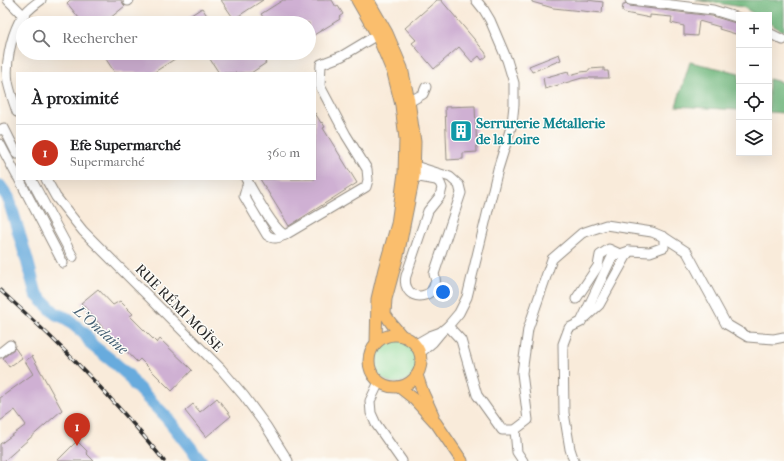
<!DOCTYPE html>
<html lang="fr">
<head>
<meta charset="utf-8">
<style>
  body { margin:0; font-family:"IM FELL French Canon",serif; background:#f2f2f2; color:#202124 }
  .controls { position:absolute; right:12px; top:12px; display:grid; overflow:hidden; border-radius:0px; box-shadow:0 4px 16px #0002 }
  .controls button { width:36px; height:36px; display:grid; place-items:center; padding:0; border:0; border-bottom:1px solid #e0e0e0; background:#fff; color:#202124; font:20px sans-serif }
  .you { position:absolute; left:443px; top:292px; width:14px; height:14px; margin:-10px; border:3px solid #fff; border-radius:50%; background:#1a73e8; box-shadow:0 0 0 6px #1a73e833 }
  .badge { display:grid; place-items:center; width:26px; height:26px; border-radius:50%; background:#c8321e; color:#fff; font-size:13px; font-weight:700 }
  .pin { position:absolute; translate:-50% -33px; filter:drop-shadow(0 1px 2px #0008) }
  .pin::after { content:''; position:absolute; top:21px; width:14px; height:12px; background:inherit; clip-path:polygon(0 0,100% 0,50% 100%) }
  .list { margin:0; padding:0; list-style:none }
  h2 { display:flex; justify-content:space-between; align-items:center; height:52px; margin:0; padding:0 16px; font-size:17px }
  h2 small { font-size:13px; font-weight:400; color:#757577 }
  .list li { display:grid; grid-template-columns:26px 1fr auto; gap:12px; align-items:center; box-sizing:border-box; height:56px; padding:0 16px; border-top:1px solid #e0e0e0 }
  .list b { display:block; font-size:15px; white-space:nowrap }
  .list p { margin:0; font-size:13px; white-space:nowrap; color:#757577 }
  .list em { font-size:13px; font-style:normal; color:#757577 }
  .icon { flex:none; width:22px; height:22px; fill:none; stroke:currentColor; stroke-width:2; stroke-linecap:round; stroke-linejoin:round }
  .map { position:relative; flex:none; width:784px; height:461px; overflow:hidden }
  .search { position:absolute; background:#fff; box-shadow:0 4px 16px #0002; left:16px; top:16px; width:300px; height:44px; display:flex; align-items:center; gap:10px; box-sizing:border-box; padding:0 14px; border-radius:22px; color:#757577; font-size:15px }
  .panel { position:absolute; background:#fff; box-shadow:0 4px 16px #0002; left:16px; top:72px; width:300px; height:108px; border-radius:0px }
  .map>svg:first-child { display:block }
  .green { fill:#8cd794; stroke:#5c8160 }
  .forest { fill:#71b87e; stroke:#4e7254 }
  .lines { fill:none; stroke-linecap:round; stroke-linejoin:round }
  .river { stroke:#68abdd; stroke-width:13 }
  .building { fill:#cfb0d3 }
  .minor-casing { stroke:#928b82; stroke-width:11 }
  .major-casing { stroke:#928b82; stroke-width:13 }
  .minor { stroke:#fff; stroke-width:9 }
  .major { stroke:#fabe6d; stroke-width:11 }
  .rail-casing { stroke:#2b2b2b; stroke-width:3.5 }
  .rail { stroke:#fdfcf7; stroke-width:2; stroke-dasharray:6; stroke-linecap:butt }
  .labels { text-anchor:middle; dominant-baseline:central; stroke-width:3; stroke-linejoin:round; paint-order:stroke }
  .culture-label { font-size:14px; font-weight:bold; fill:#0d838f; stroke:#fdfcf7; text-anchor:start }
  .street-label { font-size:14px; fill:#2b2b2b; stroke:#fdfcf7 }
  .water-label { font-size:15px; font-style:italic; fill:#435e72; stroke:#fdfcf7 }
</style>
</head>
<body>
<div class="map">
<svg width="784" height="461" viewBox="0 0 784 461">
  <rect width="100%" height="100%" fill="#fdfcf7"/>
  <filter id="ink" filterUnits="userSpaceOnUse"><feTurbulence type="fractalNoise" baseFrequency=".025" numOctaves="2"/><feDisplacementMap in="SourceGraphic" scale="8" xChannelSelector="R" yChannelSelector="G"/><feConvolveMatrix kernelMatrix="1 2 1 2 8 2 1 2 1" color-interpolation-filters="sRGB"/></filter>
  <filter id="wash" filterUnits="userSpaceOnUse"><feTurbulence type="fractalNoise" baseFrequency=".012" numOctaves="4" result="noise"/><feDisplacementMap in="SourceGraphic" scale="16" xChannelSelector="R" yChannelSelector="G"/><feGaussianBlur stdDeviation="0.9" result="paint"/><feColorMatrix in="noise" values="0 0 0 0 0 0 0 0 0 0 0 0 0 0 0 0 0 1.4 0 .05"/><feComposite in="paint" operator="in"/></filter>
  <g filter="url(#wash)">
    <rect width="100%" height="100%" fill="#f9ebda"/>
    <!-- green -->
    <circle class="green" cx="396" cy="361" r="22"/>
    <!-- forest -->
    <g class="forest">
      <polygon points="696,0 784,0 784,32 769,23 769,15 756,15 743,7"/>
      <polygon points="690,62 739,73 739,110 676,106"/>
      <polygon points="769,79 784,83 784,113 769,112"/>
    </g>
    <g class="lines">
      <!-- river -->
      <polyline class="river" points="0,186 8,197 27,260 36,294 56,314 66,318 85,334 92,345 111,360 128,375 135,385 167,418 201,461"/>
    </g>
    <g id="blocks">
      <!-- building -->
      <g class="building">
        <polygon points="70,0 121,0 124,5 125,6 104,23 83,23 67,3"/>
        <polygon points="221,0 263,0 234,19"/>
        <polygon points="283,0 332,0 336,7 338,6 343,14 339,17 340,19 309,38 309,23 267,23 261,14"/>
        <polygon points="437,0 441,0 485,52 487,56 482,60 479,56 472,62 459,47 434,69 412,43 416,40 405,28"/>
        <polygon points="532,0 587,0 603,2 602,13 553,8 532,2"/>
        <polygon points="625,3 629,6 712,16 739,24 739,35 719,29 720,27 699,21 697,36 684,35 684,26 671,23 672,17 650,15 650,18 625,13 622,11 623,5 625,5"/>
        <polygon points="202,8 212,23 178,23 188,17"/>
        <polygon points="102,53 184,53 153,73 115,73"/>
        <polygon points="206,53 259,53 266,63 251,73 219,73"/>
        <polygon points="559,54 561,60 532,72 529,66"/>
        <polygon points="604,68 604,71 608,71 609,78 582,78 545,89 543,78 568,71 569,75 581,72 589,71 589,69"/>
        <polygon points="475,106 477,152 463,153 463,159 447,160 445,107"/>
        <polygon points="315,113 321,123 322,122 325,127 323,128 357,183 289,226 260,179 315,179"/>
        <polygon points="98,289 113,305 120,301 133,314 130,316 157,343 160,339 192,370 172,391 140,359 137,362 112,336 111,337 81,303"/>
        <polygon points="15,348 22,358 9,367 3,358"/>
        <polygon points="32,356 62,410 4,461 0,461 0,444 26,425 15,410 0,421 0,398 33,374 25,361"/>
        <polygon points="217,398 231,416 206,437 185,411 193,404 200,412"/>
        <polygon points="77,441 87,451 86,453 94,461 57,461"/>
      </g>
    </g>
  </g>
  <g filter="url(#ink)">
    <use href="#blocks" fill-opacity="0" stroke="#928b82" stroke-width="1"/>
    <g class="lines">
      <!-- minor casing -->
      <g class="minor-casing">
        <g id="minor">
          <polyline points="8,0 23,15"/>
          <polyline points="630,0 713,10 739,18"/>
          <polyline points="128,1 129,0"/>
          <polyline points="769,33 783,40"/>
          <polyline points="409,102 423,94 426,87"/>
          <path d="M17,112C14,103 10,92 8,82C5,64 11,38 19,22C24,12 33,6 41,0"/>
          <polyline points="0,130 4,128 17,154"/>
          <polyline points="0,144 17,176"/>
          <path d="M414,176L436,180L440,183L442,188L440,196L428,211L406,276C405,280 405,284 407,288C413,301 433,297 435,283C436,281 435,277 434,274L461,193L459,185L450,177L415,166"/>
          <polyline points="19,179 63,263"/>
          <polyline points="31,179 73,257"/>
          <polyline points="46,179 56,197 83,231 221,369 244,396 266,426 288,461"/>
          <path d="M246,179C254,192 272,229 285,235L366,187L368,180L367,169L346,135L320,86L321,64L342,56L377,35"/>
          <path d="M248,182L244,196L267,235C274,240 278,238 285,235"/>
          <polyline points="576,299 598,266 600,255 609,249 620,254"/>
          <polyline points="586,317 599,305 629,251"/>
          <polyline points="448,326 461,340 477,395 502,430 515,430 528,420 522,373 528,329 552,259 582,233 606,225 652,232 664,237 687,252 726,324 748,337 774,339 784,337"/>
          <polyline points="416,344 430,336 441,332"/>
          <polyline points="0,353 10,345"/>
          <polyline points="420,353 433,342 442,331 448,326 459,313 467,297 498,169 512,124 514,105 514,83 507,60 490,20 484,10 476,0"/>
          <polyline points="379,382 370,401 371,413 376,424 402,461"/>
          <polyline points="515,430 517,452 523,461"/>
          <polyline points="574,461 570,449 564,413 563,344 569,328 581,322 612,257 629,251 650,252 664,247 664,237"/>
        </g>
      </g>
      <!-- major casing -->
      <g class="major-casing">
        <g id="major">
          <polyline points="357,0 377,35 393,73 401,105 405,139 404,173 397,224 384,269 377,299 376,343"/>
          <polyline points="368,0 387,33 402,68 409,101 415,142 414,176 399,251 386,299 385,314 391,323 402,336"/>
          <circle cx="395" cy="361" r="26"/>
          <polyline points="417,375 423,393 433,415"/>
          <polyline points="399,387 413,398 436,423 462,461"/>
        </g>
      </g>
      <!-- minor -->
      <use href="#minor" class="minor"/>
      <!-- major -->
      <use href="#major" class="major"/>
      <!-- rail casing -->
      <g class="rail-casing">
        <path id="rail" d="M0,290C35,321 68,353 100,387C122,411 144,435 164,461"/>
      </g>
      <!-- rail -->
      <use href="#rail" class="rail"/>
    </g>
  </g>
  <!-- icons -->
  <defs>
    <g id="building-square" transform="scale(1.15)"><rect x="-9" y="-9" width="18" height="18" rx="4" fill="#0f9aa8" stroke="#fdfcf7"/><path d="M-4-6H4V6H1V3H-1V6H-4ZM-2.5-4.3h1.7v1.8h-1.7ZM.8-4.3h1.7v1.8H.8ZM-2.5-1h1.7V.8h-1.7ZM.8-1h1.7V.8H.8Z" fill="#fff"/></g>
  </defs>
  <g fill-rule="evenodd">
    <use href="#building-square" x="461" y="131"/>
  </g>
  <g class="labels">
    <!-- culture labels -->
    <g class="culture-label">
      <text x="476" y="123">Serrurerie Métallerie<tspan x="476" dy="16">de la Loire</tspan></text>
    </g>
    <!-- street labels -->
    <g class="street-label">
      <text transform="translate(179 308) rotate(45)">RUE RÉMI MOÏSE</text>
    </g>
    <!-- water labels -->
    <g class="water-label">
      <text transform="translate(101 330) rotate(41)">L'Ondaine</text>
    </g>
  </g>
</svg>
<div class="controls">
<button>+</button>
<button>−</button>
<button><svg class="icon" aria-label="locate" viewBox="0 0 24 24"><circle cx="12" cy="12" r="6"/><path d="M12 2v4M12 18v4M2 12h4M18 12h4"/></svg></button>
<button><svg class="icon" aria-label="layers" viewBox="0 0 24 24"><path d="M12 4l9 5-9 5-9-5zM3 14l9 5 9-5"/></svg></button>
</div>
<div class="you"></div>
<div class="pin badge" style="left:77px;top:446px">1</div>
<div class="search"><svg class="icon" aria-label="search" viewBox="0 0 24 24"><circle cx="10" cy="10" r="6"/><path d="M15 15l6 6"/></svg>Rechercher</div>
<section class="panel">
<h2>À proximité<small></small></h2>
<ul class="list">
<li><span class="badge">1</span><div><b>Efe Supermarché</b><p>Supermarché</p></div><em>360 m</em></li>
</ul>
</section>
</div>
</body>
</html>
